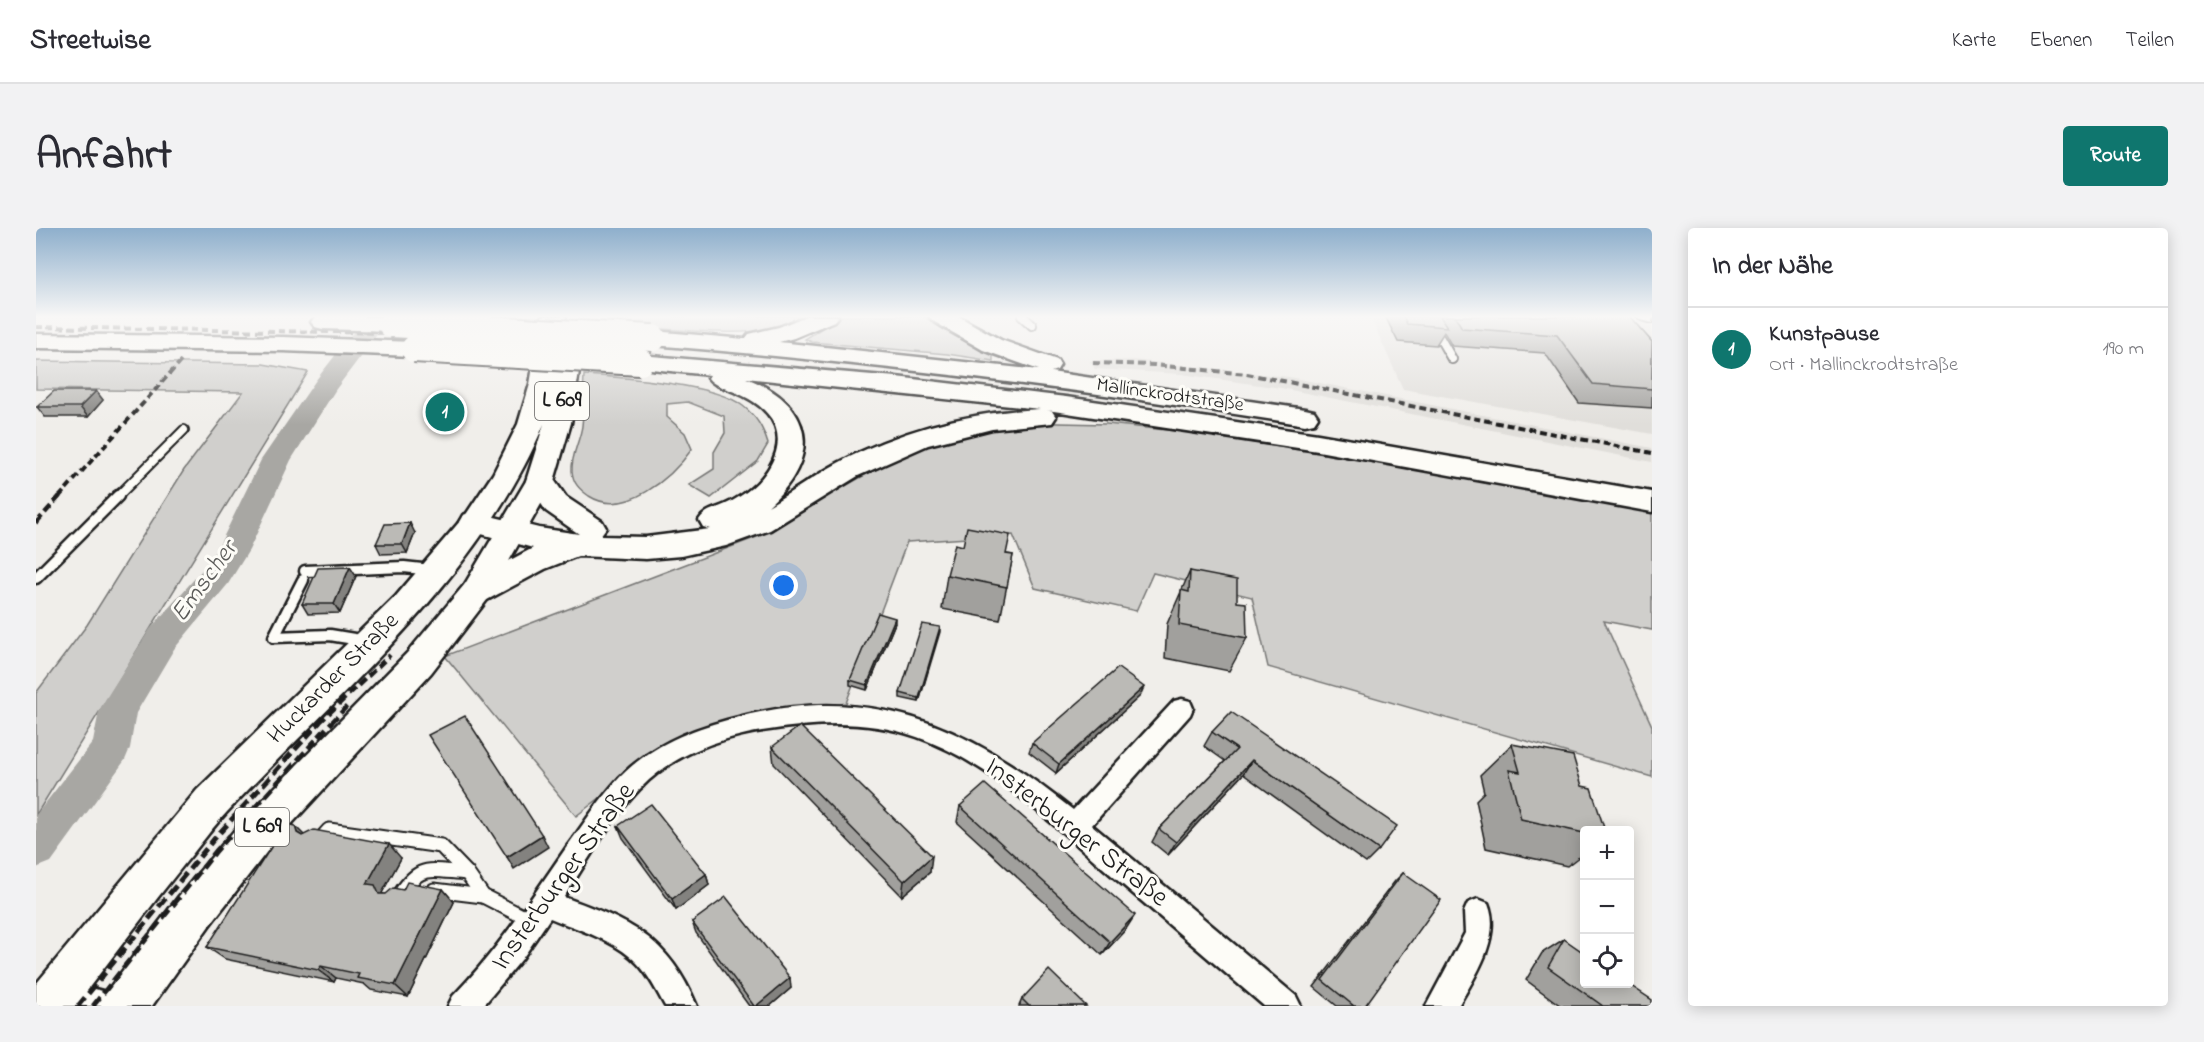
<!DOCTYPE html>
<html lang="de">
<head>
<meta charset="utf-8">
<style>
  body { margin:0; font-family:"Indie Flower",sans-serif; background:#f2f2f3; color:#2b2b33 }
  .controls { position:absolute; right:18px; bottom:18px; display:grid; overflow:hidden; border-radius:6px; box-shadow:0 3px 15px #0003 }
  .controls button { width:54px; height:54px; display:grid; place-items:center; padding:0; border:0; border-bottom:2px solid #e1e1e2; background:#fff; color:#2b2b33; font:30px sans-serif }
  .you { position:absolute; left:748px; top:358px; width:21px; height:21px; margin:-15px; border:4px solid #fff; border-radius:50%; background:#1a73e8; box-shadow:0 0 0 9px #1a73e833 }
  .badge { display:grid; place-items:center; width:39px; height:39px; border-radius:50%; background:#0f766e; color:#fff; font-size:20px; font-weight:700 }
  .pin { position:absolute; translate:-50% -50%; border:3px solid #fff; box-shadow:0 2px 6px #0006 }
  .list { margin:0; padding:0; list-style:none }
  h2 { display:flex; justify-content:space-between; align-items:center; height:78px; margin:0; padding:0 24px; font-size:26px }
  h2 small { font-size:20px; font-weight:400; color:#7c7c81 }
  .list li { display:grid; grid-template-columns:39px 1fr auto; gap:18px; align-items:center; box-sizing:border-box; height:84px; padding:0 24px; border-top:2px solid #e1e1e2 }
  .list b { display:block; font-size:22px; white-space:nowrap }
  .list p { margin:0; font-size:20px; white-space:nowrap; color:#7c7c81 }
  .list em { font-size:20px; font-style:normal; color:#7c7c81 }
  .icon { flex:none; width:33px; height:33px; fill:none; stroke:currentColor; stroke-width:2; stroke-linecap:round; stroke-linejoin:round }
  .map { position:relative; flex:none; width:1616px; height:778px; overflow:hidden; border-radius:6px }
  header { display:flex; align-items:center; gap:36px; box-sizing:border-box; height:84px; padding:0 30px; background:#fff; border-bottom:2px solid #e1e1e2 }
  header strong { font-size:28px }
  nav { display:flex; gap:33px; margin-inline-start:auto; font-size:21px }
  .intro { display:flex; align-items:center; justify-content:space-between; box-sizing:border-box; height:144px; padding:0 36px }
  h1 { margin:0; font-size:42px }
  .button { padding:15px 27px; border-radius:6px; background:#0f766e; color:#fff; font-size:21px; font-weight:700 }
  main { display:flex; gap:36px; padding:0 36px }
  aside { flex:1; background:#fff; border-radius:6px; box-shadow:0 3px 15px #0003 }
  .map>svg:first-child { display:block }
  .built { fill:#e0deda }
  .green { fill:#d0cfcc; stroke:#767674; stroke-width:1.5 }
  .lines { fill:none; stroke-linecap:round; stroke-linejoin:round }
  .river { fill:#a8a7a3; fill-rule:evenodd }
  .lane-far2-casing { stroke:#1c1c1c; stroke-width:12 }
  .lane-far1-casing { stroke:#1c1c1c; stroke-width:15 }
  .lane-casing { stroke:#1c1c1c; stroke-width:17 }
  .street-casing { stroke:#1c1c1c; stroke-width:5 }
  .secondary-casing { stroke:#1c1c1c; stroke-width:4 }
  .primary-casing { stroke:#1c1c1c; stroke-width:5 }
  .highway-casing { stroke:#1c1c1c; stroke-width:5 }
  .lane-far2 { stroke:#fdfcf7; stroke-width:8 }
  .lane-far1 { stroke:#fdfcf7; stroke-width:10 }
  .lane { stroke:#fdfcf7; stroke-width:13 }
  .street { fill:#fdfcf7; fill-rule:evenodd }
  .secondary { fill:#fdfcf7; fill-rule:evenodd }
  .primary { fill:#fdfcf7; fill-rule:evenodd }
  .highway { fill:#fdfcf7; fill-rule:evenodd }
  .rail-far2 { stroke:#1c1c1c; stroke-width:4; stroke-dasharray:7 4; stroke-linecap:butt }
  .rail-far1 { stroke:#1c1c1c; stroke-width:4.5; stroke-dasharray:9 4.5; stroke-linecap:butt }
  .rail { stroke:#1c1c1c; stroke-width:5; stroke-dasharray:11 5; stroke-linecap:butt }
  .highway-bridge-casing { stroke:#1c1c1c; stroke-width:30; stroke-linecap:butt }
  .highway-bridge { stroke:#fdfcf7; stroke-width:26 }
  .wall { fill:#a1a09d; stroke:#1c1c1c; stroke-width:1.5 }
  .shaded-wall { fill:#83827f; stroke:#1c1c1c; stroke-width:1.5 }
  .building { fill:#bbbab6; stroke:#1c1c1c; stroke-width:1.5 }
  .labels { text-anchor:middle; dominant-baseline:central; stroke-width:6; stroke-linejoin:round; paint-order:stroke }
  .far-street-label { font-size:20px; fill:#1c1c1c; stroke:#fdfcf7 }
  .shield { fill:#fdfcf7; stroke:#605f5e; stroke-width:1.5 }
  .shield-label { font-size:22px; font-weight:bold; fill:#1c1c1c }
  .street-label { font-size:24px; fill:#1c1c1c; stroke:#fdfcf7 }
  .water-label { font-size:26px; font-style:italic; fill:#5b5b59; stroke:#fdfcf7 }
  .near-street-label { font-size:28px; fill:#1c1c1c; stroke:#fdfcf7 }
</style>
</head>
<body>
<header>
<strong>Streetwise</strong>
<nav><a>Karte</a><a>Ebenen</a><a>Teilen</a></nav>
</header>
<div class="intro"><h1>Anfahrt</h1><a class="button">Route</a></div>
<main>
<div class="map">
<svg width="1616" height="778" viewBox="0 0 1616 778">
  <rect width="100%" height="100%" fill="#f0eeea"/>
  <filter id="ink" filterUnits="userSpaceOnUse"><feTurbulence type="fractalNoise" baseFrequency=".0167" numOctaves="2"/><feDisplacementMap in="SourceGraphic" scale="12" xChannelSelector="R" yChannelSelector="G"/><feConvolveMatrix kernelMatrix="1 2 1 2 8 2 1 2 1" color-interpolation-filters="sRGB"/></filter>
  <g filter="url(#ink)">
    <!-- built -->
    <g class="built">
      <polygon points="1334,88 1616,88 1616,206 1367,161"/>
      <polygon points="1098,132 1253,149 1553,208 1616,220 1616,234 1245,160 1145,146 1059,141 1054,133"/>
    </g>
    <!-- green -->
    <g class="green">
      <path d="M572,88H779C738,116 621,100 571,96Z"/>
      <polygon points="805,88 887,88 913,105 957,128 957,133 911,126 776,114 769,111"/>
      <polygon points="0,133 227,136 272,144 0,587 0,465 51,397 148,242 207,164 0,161"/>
      <path d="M548,147C585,149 680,156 707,178C721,189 727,200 732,216L722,233L675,270L653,257L678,241V224L689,205L688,188L652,174L631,176V189L649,205L656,221C636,249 589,291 553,268C543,261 537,255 536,243C535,227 544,213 546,198C548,181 547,164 548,147Z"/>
      <polygon points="973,194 1071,196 1150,204 1344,235 1616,283 1616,402 1568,393 1616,498 1616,549 1232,439 1216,369 1117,345 1100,383 999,360 977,307 871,314 810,475 703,493 618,529 540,588 409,428 734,304 779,275 875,221"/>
    </g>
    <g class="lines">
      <!-- river -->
      <polygon class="river" points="330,88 355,88 300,161 255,232 213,322 192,356 138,421 100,485 94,520 89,532 15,634 0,640 0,587 57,514 63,483 69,472 114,401 168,340 183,318 225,232 280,152"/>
      <!-- lane-far2 casing -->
      <g class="lane-far2-casing">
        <g id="lane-far2">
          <polyline points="986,88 996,97"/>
          <polyline points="1391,88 1416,131"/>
          <polyline points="81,269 148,202"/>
        </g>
      </g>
      <!-- lane-far1 casing -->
      <g class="lane-far1-casing">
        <g id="lane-far1">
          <polyline points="269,343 368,339 395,342"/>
          <polyline points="0,350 82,268"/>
          <polyline points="267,352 238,409 294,407 330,413"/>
        </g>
      </g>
      <!-- lane casing -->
      <g class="lane-casing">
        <g id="lane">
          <polyline points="282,614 293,602 405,618 431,645 447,668 494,692"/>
          <polyline points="398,662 447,668"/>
          <path d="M360,672C384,635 390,642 431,645"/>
        </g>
      </g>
      <!-- street casing -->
      <g class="street-casing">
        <g id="street">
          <path d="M1146,471L1154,473L1157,480L1154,487L1056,597L1260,768L1265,778H1228C1174,732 1120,685 1066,639C1010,590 952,534 881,509C834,492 782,494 733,502C690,508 646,523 613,552C578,584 554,630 528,669C594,693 632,709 661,778H629C621,764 613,747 601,735C579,712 543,702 514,690L486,731L447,778H412L417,768C462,722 496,669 532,617C549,594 564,570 584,549C613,519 651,503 691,492C831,452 929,495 1037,582L1138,473Z"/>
          <path d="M1442,671L1452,675C1466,709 1439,749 1422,778H1390L1429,705L1428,684L1432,675Z"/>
          <polygon points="20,751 86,768 91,778 17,778 10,775 6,765 10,755"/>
        </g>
      </g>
      <!-- secondary casing -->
      <g class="secondary-casing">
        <polygon id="secondary" points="1601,88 1616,88 1616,95 1605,92"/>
      </g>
      <!-- primary casing -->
      <g class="primary-casing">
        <path id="primary" d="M506,88H530L525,119L534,117L543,119L546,124L535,195L518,253L451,372L395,445L236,617L173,698L116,778H65L72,762L143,668L208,591L371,425L429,356L490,253L508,196C442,353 304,463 191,584C176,600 164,617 150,634C112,681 76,730 39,778H0V756L161,562L360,368L431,285L457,246L482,196L494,156Z"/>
      </g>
      <!-- highway casing -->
      <g class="highway-casing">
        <g id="highway">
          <polygon points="283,88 355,89 363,91 367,96 363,101 355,103 287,101 279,99 275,94 279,89"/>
          <path d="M770,88H802L798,93L758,110L743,114L1003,142L947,122L897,93L893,88H922L965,112L1021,132L1024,137L1021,142L1015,144L1269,181L1278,183L1282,189L1278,195L1269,197C1053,162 836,135 617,117L609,115L605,110L609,105L617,103L709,111L713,106L743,99Z"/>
          <polygon points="0,106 247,109 378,114 387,116 390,121 387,126 378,128 247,123 0,120"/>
          <path d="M604,127L860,149L1030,169L1282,206L1616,264V284L1282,223L1011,182L1016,183L1020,189L1016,195L956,201L892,217L822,248L734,302L690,318L645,328L610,331L542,328L509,341L451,372L440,376L429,372L424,364L429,356L497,320L427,301L423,294L427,287L438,284L503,300L543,306L510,283L490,253L494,246L504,244L514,246L530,269L566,293L570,300L564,308L610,309L674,301L667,299L663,292C669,282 679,281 690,276C712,266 733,248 740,224C749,192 722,173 696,163C687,159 678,158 672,150L674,147L595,139L592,134L595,129ZM710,150L1004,181C933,184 865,202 802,235C778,248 756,264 732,278C786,230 779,176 710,150Z"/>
        </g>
      </g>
      <!-- lane-far2 -->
      <use href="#lane-far2" class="lane-far2"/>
      <!-- lane-far1 -->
      <use href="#lane-far1" class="lane-far1"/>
      <!-- lane -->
      <use href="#lane" class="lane"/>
      <!-- street -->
      <use href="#street" class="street"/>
      <!-- secondary -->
      <use href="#secondary" class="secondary"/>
      <!-- primary -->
      <use href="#primary" class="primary"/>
      <!-- highway -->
      <use href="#highway" class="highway"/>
      <!-- rail-far2 -->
      <g class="rail-far2">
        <polyline points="0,99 358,105 598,119"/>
        <polyline points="1057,135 1118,137 1211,146 1616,225"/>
        <polyline points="23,269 145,133"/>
      </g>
      <!-- rail-far1 -->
      <g class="rail-far1">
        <polyline points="0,295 24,268"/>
        <polyline points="283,495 354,427"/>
        <polyline points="295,495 313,476"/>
      </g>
      <!-- rail -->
      <g class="rail">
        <polyline points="42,778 178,611 284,494"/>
        <polyline points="57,778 180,623 296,494"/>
      </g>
      <!-- highway-bridge casing -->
      <g class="highway-bridge-casing">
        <g id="highway-bridge">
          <polyline points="355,96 617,110"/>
          <polyline points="378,121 604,134"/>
        </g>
      </g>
      <!-- highway-bridge -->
      <use href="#highway-bridge" class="highway-bridge"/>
    </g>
    <!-- wall -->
    <g class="wall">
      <polygon points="1349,88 1593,88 1616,114 1616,180 1543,175 1509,125 1416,118 1408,104 1400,117 1362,114"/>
      <polygon points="60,163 67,172 52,189 9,189 1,179"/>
      <polygon points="379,305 371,325 345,326 340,316"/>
      <polygon points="970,326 977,327 964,392 906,381 911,347"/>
      <polygon points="1154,343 1201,374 1211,410 1193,443 1129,430 1131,396"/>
      <polygon points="320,348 304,385 272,386 266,376"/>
      <polygon points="859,395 831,462 814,457 814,452"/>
      <polygon points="904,399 883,474 864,470 864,465"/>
      <polygon points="1104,468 1020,545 993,524 996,515"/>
      <polygon points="1176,504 1343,622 1330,635 1207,546 1132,627 1116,614 1123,601 1189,533 1168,518"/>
      <polygon points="1476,516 1548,603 1548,625 1531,638 1450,620 1440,572 1448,564 1444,547"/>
      <polygon points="736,519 894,644 866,668 738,536"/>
      <polygon points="924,578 1090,701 1066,727 921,594"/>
      <polygon points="582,598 670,646 673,657 640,682 587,610"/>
      <polygon points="268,607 365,630 346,665 347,666 350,666 367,662 407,661 418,674 372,769 335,762 328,756 300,750 298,754 189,731 171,719"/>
      <polygon points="1367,645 1329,778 1301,778 1278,759 1359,653"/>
      <polygon points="656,694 755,760 734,778 713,778 660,705"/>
      <polygon points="1528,711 1616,778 1525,778 1490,752 1506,725"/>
      <polygon points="986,771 1050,778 983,778"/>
    </g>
    <!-- shaded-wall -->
    <g class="shaded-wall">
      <polygon points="60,163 67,172 52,189 44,179"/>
      <polygon points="374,295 379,305 371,325 366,316"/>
      <polygon points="314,339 320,348 304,385 298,376"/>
      <polygon points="859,390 859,395 831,462 831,457"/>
      <polygon points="904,399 904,404 883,474 883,470"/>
      <polygon points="1108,459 1104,468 1020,545 1023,536"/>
      <polygon points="1216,532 1207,546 1132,627 1140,614"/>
      <polygon points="259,598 274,613 261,605"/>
      <polygon points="506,607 512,619 478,641 471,629"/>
      <polygon points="353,616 365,630 346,665 352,671 356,679 331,656"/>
      <polygon points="896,628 894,644 866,668 868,653"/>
      <polygon points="670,646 673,657 640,682 636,671"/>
      <polygon points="407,661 418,674 372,769 359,757"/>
      <polygon points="1099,687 1090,701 1066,727 1074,714"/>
      <polygon points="285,738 300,750 298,754 282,742"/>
      <polygon points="754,750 755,760 734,778 720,778"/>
    </g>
    <!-- building -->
    <g class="building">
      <polygon points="1367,88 1404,88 1411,99 1371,96"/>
      <polygon points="1419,88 1593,88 1616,114 1616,161 1557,156 1521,107 1426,100"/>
      <polygon points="18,163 60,163 44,179 1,179"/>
      <polygon points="374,295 366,316 340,316 349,296"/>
      <polygon points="931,299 974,307 970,326 977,327 971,359 911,347 919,316 927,318"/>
      <polygon points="314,339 298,376 266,376 282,340"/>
      <polygon points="1154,343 1201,352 1201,374 1210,375 1211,410 1143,397 1145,362 1153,364"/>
      <polygon points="842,385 859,390 831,457 814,452"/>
      <polygon points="886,396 904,399 883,470 864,465"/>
      <polygon points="1082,440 1108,459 1023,536 996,515"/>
      <polygon points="1195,484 1361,598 1343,622 1216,532 1140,614 1123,601 1201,521 1176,504"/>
      <polygon points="429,488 506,607 471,629 392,507"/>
      <polygon points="764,498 896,628 868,653 736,519"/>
      <polygon points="1476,516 1537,528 1546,558 1555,560 1569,603 1548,603 1548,605 1485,591 1473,542 1484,544"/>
      <polygon points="949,556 1099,687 1074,714 924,578"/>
      <polygon points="615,576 670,646 636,671 582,598"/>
      <polygon points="250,596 259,598 261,605 266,608 278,602 353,616 331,656 339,657 343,666 350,666 357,660 367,662 371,654 407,661 359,757 321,750 323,746 285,738 282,742 171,719"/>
      <polygon points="1367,645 1405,672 1329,778 1318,778 1286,752"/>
      <polygon points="690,669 754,750 720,778 718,778 656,694"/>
      <polygon points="1528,711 1548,725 1548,756 1592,756 1616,772 1616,778 1567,778 1512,739"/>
      <polygon points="1013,742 1050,778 993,778 986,771"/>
    </g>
  </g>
  <!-- sky -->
  <linearGradient id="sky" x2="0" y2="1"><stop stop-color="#8eafcc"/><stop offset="0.45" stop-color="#f8f7f6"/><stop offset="1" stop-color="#f8f7f6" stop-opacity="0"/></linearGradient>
  <rect width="1616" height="197" fill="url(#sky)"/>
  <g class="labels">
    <!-- far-street labels -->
    <g class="far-street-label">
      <text transform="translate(1134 168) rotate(8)">Mallinckrodtstraße</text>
    </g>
    <!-- shield labels -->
    <g class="shield">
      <rect x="499" y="154" width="54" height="38" rx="4.5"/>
      <rect x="199" y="580" width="54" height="38" rx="4.5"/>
    </g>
    <g class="shield-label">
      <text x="526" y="173">L 609</text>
      <text x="226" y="599">L 609</text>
    </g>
    <!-- street labels -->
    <g class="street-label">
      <text transform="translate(298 451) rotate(-45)">Huckarder Straße</text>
    </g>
    <!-- water labels -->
    <g class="water-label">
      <text transform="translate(169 354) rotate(-54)">Emscher</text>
    </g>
    <!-- near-street labels -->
    <g class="near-street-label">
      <text transform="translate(1040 605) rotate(38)">Insterburger Straße</text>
      <text transform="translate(528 649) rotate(-54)">Insterburger Straße</text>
    </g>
  </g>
</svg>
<div class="controls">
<button>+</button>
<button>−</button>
<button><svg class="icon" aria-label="locate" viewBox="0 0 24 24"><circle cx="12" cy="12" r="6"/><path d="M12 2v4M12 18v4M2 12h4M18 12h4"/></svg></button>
</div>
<div class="you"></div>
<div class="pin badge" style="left:409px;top:184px">1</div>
</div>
<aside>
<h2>In der Nähe<small></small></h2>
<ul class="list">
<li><span class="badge">1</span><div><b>Kunstpause</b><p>Ort · Mallinckrodtstraße</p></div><em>190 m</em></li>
</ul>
</aside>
</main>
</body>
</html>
